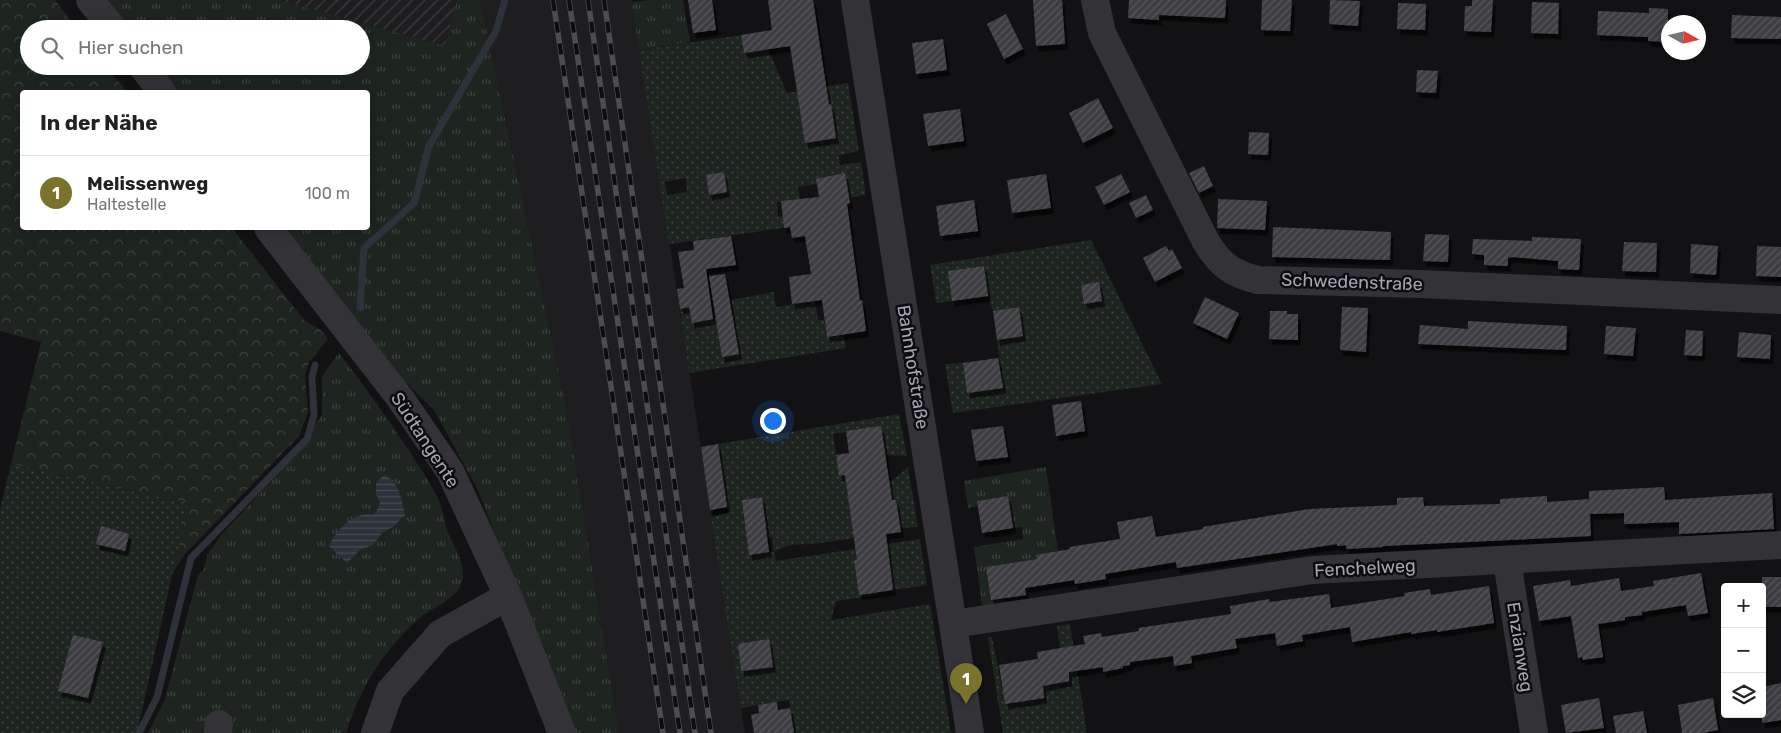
<!DOCTYPE html>
<html lang="de">
<head>
<meta charset="utf-8">
<style>
  body { margin:0; font-family:Rubik,sans-serif; background:#f6f6f6; color:#222 }
  .controls { position:absolute; right:15px; bottom:15px; display:grid; overflow:hidden; border-radius:5px; box-shadow:0 2px 12px #0003 }
  .controls button { width:45px; height:45px; display:grid; place-items:center; padding:0; border:0; border-bottom:1px solid #e0e0e0; background:#fff; color:#222; font:25px sans-serif }
  .compass { position:absolute; left:1661px; top:15px; width:45px; height:45px; border-radius:50%; background:#fff; box-shadow:0 2px 12px #0003; rotate:98deg }
  .you { position:absolute; left:772px; top:420px; width:18px; height:18px; margin:-12px; border:4px solid #fff; border-radius:50%; background:#1a73e8; box-shadow:0 0 0 8px #1a73e833 }
  .badge { display:grid; place-items:center; width:32px; height:32px; border-radius:50%; background:#79732c; color:#fff; font-size:16px; font-weight:700 }
  .pin { position:absolute; translate:-50% -41px; filter:drop-shadow(0 1px 2px #0008) }
  .pin::after { content:''; position:absolute; top:26px; width:18px; height:15px; background:inherit; clip-path:polygon(0 0,100% 0,50% 100%) }
  .list { margin:0; padding:0; list-style:none }
  h2 { display:flex; justify-content:space-between; align-items:center; height:65px; margin:0; padding:0 20px; font-size:21px }
  h2 small { font-size:16px; font-weight:400; color:#767676 }
  .list li { display:grid; grid-template-columns:32px 1fr auto; gap:15px; align-items:center; box-sizing:border-box; height:75px; padding:0 20px; border-top:1px solid #e0e0e0 }
  .list b { display:block; font-size:19px; white-space:nowrap }
  .list p { margin:0; font-size:16px; white-space:nowrap; color:#767676 }
  .list em { font-size:16px; font-style:normal; color:#767676 }
  .icon { flex:none; width:28px; height:28px; fill:none; stroke:currentColor; stroke-width:2; stroke-linecap:round; stroke-linejoin:round }
  .map { position:relative; flex:none; width:1781px; height:733px; overflow:hidden }
  .search { position:absolute; background:#fff; box-shadow:0 2px 12px #0003; left:20px; top:20px; width:350px; height:55px; display:flex; align-items:center; gap:12px; box-sizing:border-box; padding:0 18px; border-radius:28px; color:#767676; font-size:19px }
  .panel { position:absolute; background:#fff; box-shadow:0 2px 12px #0003; left:20px; top:90px; width:350px; height:140px; border-radius:5px }
  .map>svg:first-child { display:block }
  .built { fill:#1e1e20 }
  .industrial { fill:url(#industrial-furrows) }
  .grass { fill:url(#grass-tufts) }
  .forest { fill:url(#forest-crowns) }
  .garden { fill:url(#garden-dots); fill-rule:evenodd }
  .water { fill:url(#water-rules) }
  .lines { fill:none; stroke-linecap:round; stroke-linejoin:round }
  .stream { stroke:#2c313a; stroke-width:7 }
  .building { fill:url(#building-hatch); filter:url(#shadow) }
  .minor { stroke:#333337; stroke-width:28 }
  .rail-casing { stroke:#4c4c52; stroke-width:5.5 }
  .rail { stroke:#0d0c0e; stroke-width:4; stroke-dasharray:11; stroke-linecap:butt }
  .labels { text-anchor:middle; dominant-baseline:central; stroke-width:5; stroke-linejoin:round; paint-order:stroke }
  .street-label { font-size:18px; fill:#a4a5b2; stroke:#0d0c0e }
</style>
</head>
<body>
<div class="map">
<svg width="1781" height="733" viewBox="0 0 1781 733">
  <defs>
    <pattern id="industrial-furrows" width="10" height="10" patternUnits="userSpaceOnUse" patternTransform="scale(1.25)"><rect width="10" height="10" fill="#1e1e20"/><path d="M-1 1l2-2M0 10L10 0M9 11l2-2" fill="none" stroke="#3c3c3e"/></pattern>
    <pattern id="grass-tufts" width="24" height="20" patternUnits="userSpaceOnUse" patternTransform="scale(1.25)"><rect width="24" height="20" fill="#1e2520"/><path d="M3 7l-1-3M5 7V3M7 7l1-3M15 17l-1-3M17 17v-4M19 17l1-3" fill="none" stroke="#3c423e"/></pattern>
    <pattern id="forest-crowns" width="20" height="18" patternUnits="userSpaceOnUse" patternTransform="scale(1.25)"><rect width="20" height="18" fill="#1e2520"/><path d="M2 6a3 3 0 1 1 6 0M12 15a3 3 0 1 1 6 0" fill="none" stroke="#3c423e"/></pattern>
    <pattern id="garden-dots" width="8" height="8" patternUnits="userSpaceOnUse" patternTransform="scale(1.25)"><rect width="8" height="8" fill="#1e2520"/><path d="M2 2h.1M6 6h.1" fill="none" stroke="#3c423e" stroke-width="1.8" stroke-linecap="round"/></pattern>
    <pattern id="water-rules" width="6" height="5" patternUnits="userSpaceOnUse" patternTransform="scale(1.25)"><rect width="6" height="5" fill="#2c313a"/><path d="M0 2.5h6" fill="none" stroke="#484c54"/></pattern>
    <pattern id="building-hatch" width="6" height="6" patternUnits="userSpaceOnUse" patternTransform="scale(1.25)"><rect width="6" height="6" fill="#3e3e43"/><path d="M-1 1l2-2M0 6l6-6M5 7l2-2" fill="none" stroke="#57575c"/></pattern>
    <filter id="shadow"><feDropShadow dx="3" dy="5.5" stdDeviation="0" flood-color="#0009"/></filter>
  </defs>
  <rect width="100%" height="100%" fill="#121113"/>
  <!-- built -->
  <polygon class="built" points="480,0 632,0 745,733 619,733 566,406"/>
  <!-- industrial -->
  <polygon class="industrial" points="279,0 457,0 445,46"/>
  <!-- grass -->
  <g class="grass">
    <polygon points="108,0 279,0 445,46 457,0 480,0 566,406 619,733 573,733 477,488 434,410 391,368 281,228 368,228 368,92 176,92 155,66 361,66 361,29 126,29"/>
    <polygon points="649,0 683,0 690,42 639,50 632,2"/>
    <path d="M339,353C364,385 386,416 408,449C419,466 430,482 439,501C443,510 444,520 447,530C454,548 470,568 460,587C453,600 432,608 421,617C385,647 360,688 346,733H148L165,699L198,575L204,569L207,555L222,534L281,471L322,415V378L326,370Z"/>
    <polygon points="1046,467 1058,551 1037,559 987,567 991,600 1003,599 1004,609 983,612 974,547 1023,539 1022,527 1013,528 1008,496 977,501 978,506 968,508 964,481"/>
  </g>
  <!-- forest -->
  <polygon class="forest" points="0,0 55,0 77,29 29,29 29,66 106,66 127,92 22,92 22,228 232,228 304,320 321,330 328,339 309,362 305,376 308,413 299,436 185,554 172,574 187,503 11,464 41,342 0,331"/>
  <!-- garden -->
  <g class="garden">
    <path d="M741,35L744,53L768,49L787,93L848,83L859,151L839,155L840,165L861,162L866,195L849,198L845,174L816,179L817,184L798,187L800,199L777,202L778,217L783,216L784,228L669,244L639,50ZM724,173L726,192L709,195L706,175ZM686,178L687,192L667,195L665,182Z"/>
    <polygon points="1091,240 1162,384 953,413 945,364 963,363 967,393 1003,388 997,340 1023,336 1019,307 993,311 988,296 984,266 949,271 952,301 936,303 930,265"/>
    <polygon points="774,292 776,307 815,301 818,320 824,320 827,336 844,334 846,348 689,373 680,309 689,307 692,322 734,315 731,300"/>
    <path d="M899,414L907,456L885,455L881,426L833,434L839,476L851,475L858,488L892,481L908,467L918,527L900,528L896,500L850,506L854,538C839,540 824,543 809,544C794,545 788,544 774,552L776,561L920,539L927,585L893,590L889,556L854,560L859,595L877,592V595L836,601L831,620L930,604L951,733H794L789,700L741,708L711,517L728,513L718,444ZM762,497L763,508L744,511L742,500ZM772,537L774,552L749,555L747,541Z"/>
    <polygon points="11,464 188,503 137,733 0,733 0,510"/>
    <polygon points="1070,624 1087,733 1003,733 988,637 992,637 1005,704 1044,698 1043,686 1069,681 1064,648 1060,649 1057,626"/>
  </g>
  <!-- water -->
  <path class="water" d="M384,475C400,483 401,499 405,515L393,527L382,533L373,545L360,550L347,563L329,546C335,534 344,522 356,517C369,511 375,521 380,502L376,494V483Z"/>
  <g class="lines">
    <!-- stream -->
    <g class="stream">
      <polyline points="360,308 364,248 414,203 429,146 496,31 505,0"/>
      <polyline points="139,733 157,697 191,558 307,439 314,415 312,377 315,365"/>
    </g>
  </g>
  <!-- building -->
  <g class="building">
    <polygon points="688,0 712,0 716,30 693,33"/>
    <polygon points="768,0 813,0 829,105 831,104 836,138 805,143 790,46 744,53 741,35 772,30"/>
    <polygon points="1033,0 1062,0 1065,44 1036,46"/>
    <polygon points="1129,0 1226,0 1225,18 1159,15 1159,20 1128,18"/>
    <polygon points="1262,0 1292,0 1290,31 1261,30"/>
    <polygon points="1330,0 1360,1 1358,26 1329,24"/>
    <polygon points="1472,0 1493,0 1491,32 1464,31 1465,6 1472,6"/>
    <polygon points="1532,2 1559,3 1558,34 1531,33"/>
    <polygon points="1398,3 1426,4 1425,30 1397,29"/>
    <polygon points="1649,8 1668,9 1668,42 1648,41 1648,37 1597,35 1598,11 1649,13"/>
    <polygon points="1006,14 1023,49 1004,59 987,24"/>
    <polygon points="1732,15 1781,17 1781,39 1731,38"/>
    <polygon points="943,39 947,70 916,74 912,43"/>
    <polygon points="1417,70 1438,71 1436,93 1416,92"/>
    <polygon points="1098,98 1113,128 1083,143 1069,113"/>
    <polygon points="960,109 964,141 928,146 923,114"/>
    <polygon points="1249,132 1269,133 1268,155 1248,154"/>
    <polygon points="1204,166 1213,186 1199,193 1189,173"/>
    <polygon points="724,172 727,192 709,195 706,175"/>
    <polygon points="845,173 850,203 847,204 860,301 862,300 866,331 827,337 822,300 792,304 789,277 811,274 805,236 792,238 790,227 784,228 781,201 819,197 816,179"/>
    <polygon points="1046,174 1051,208 1012,213 1007,180"/>
    <polygon points="1121,174 1130,192 1104,205 1095,187"/>
    <polygon points="1146,195 1153,210 1136,218 1129,203"/>
    <polygon points="1218,199 1267,201 1265,230 1217,228"/>
    <polygon points="974,200 978,231 940,236 936,206"/>
    <polygon points="1273,227 1391,232 1390,260 1272,257"/>
    <polygon points="1425,234 1449,235 1448,262 1423,261"/>
    <polygon points="731,236 736,265 706,269 713,319 692,323 689,307 680,309 677,289 684,288 678,252 694,250 693,241"/>
    <polygon points="1532,237 1581,239 1579,270 1558,269 1558,261 1513,257 1508,258 1508,266 1484,265 1484,255 1472,254 1473,239 1532,241"/>
    <polygon points="1624,242 1657,243 1656,272 1622,271"/>
    <polygon points="1691,244 1718,246 1716,275 1690,273"/>
    <polygon points="1166,246 1169,251 1172,249 1182,268 1155,282 1143,258"/>
    <polygon points="1757,246 1781,247 1781,277 1756,276"/>
    <polygon points="984,266 988,296 952,301 948,271"/>
    <polygon points="725,274 739,354 722,357 709,276"/>
    <polygon points="1099,282 1102,301 1084,304 1081,285"/>
    <polygon points="1205,297 1239,313 1227,339 1193,323"/>
    <polygon points="1019,307 1023,336 997,340 993,311"/>
    <polygon points="1342,307 1368,308 1366,352 1340,350"/>
    <polygon points="1270,311 1287,311 1287,314 1298,314 1298,340 1269,339"/>
    <polygon points="1468,321 1567,326 1566,350 1418,344 1420,325 1468,329"/>
    <polygon points="1606,326 1636,328 1633,356 1604,354"/>
    <polygon points="1686,330 1703,331 1702,356 1684,355"/>
    <polygon points="1739,332 1771,335 1770,359 1737,357"/>
    <polygon points="998,358 1003,388 967,393 963,363"/>
    <polygon points="1081,401 1085,431 1056,436 1052,405"/>
    <polygon points="881,426 892,500 896,500 901,532 886,534 893,590 859,595 854,560 857,560 845,475 839,476 836,455 849,453 846,431"/>
    <polygon points="1003,426 1008,457 976,461 971,430"/>
    <polygon points="718,444 727,507 710,510 701,447"/>
    <polygon points="1664,487 1665,500 1772,493 1774,529 1679,534 1679,522 1624,524 1624,513 1590,514 1591,536 1383,546 1383,547 1346,549 1346,545 1337,546 1337,544 1177,568 1176,562 1105,574 1106,579 1075,584 1074,580 1025,588 1026,595 991,600 986,567 1037,559 1036,555 1070,549 1069,547 1120,539 1117,522 1152,516 1156,537 1203,529 1203,527 1309,509 1397,505 1397,498 1423,497 1424,506 1500,504 1500,499 1547,496 1547,502 1589,499 1589,491"/>
    <polygon points="1008,496 1013,528 982,533 977,501"/>
    <polygon points="762,497 769,552 749,555 742,500"/>
    <polygon points="101,526 129,534 125,551 96,544"/>
    <polygon points="1701,573 1708,613 1688,616 1686,605 1642,612 1642,615 1625,617 1625,620 1598,624 1603,657 1583,660 1582,657 1578,658 1571,616 1539,621 1533,586 1570,580 1571,586 1619,578 1621,591 1654,586 1653,581"/>
    <rect x="1762" y="577" width="19" height="30"/>
    <polygon points="1489,586 1494,623 1437,632 1437,630 1411,634 1411,632 1352,642 1350,627 1302,635 1303,641 1277,646 1275,633 1235,639 1237,648 1191,656 1192,663 1174,666 1173,656 1130,662 1130,665 1123,666 1123,668 1103,672 1103,667 1069,672 1069,681 1043,686 1044,698 1005,704 999,665 1038,659 1037,652 1085,644 1083,636 1101,633 1102,637 1139,631 1138,628 1231,614 1230,606 1269,599 1270,602 1329,594 1331,608 1405,596 1404,593 1430,589 1431,595"/>
    <polygon points="73,635 103,642 88,698 58,691"/>
    <polygon points="769,639 773,667 741,671 738,644"/>
    <polygon points="1781,683 1781,720 1762,723 1762,687"/>
    <polygon points="1599,698 1604,728 1566,733 1561,705"/>
    <polygon points="1713,698 1718,730 1702,733 1682,733 1678,705"/>
    <polygon points="777,702 778,710 790,708 794,733 754,733 751,715 759,713 758,705"/>
    <polygon points="1643,711 1647,733 1616,733 1613,716"/>
  </g>
  <g class="lines">
    <!-- minor -->
    <g class="minor">
      <polyline points="90,0 113,29"/>
      <polyline points="855,0 970,733"/>
      <path d="M1095,0L1102,33L1205,240C1219,264 1232,274 1258,280L1421,284L1781,300"/>
      <polyline points="142,66 162,92"/>
      <polyline points="268,228 400,398 450,471 508,596 562,733"/>
      <polyline points="1507,561 1534,733"/>
      <polyline points="953,624 1313,570 1781,545"/>
      <polyline points="218,733 219,724"/>
      <polyline points="375,733 390,691 440,634 508,596"/>
    </g>
    <!-- rail casing -->
    <g class="rail-casing">
      <g id="rail">
        <polyline points="553,0 663,733"/>
        <polyline points="569,0 680,733"/>
        <polyline points="588,0 695,733"/>
        <polyline points="604,0 711,733"/>
      </g>
    </g>
    <!-- rail -->
    <use href="#rail" class="rail"/>
  </g>
  <g class="labels">
    <!-- street labels -->
    <g class="street-label">
      <text transform="translate(1352 282) rotate(2)">Schwedenstraße</text>
      <text transform="translate(913 367) rotate(81)">Bahnhofstraße</text>
      <text transform="translate(425 440) rotate(57)">Südtangente</text>
      <text transform="translate(1365 568) rotate(-3)">Fenchelweg</text>
      <text transform="translate(1520 647) rotate(81)">Enzianweg</text>
    </g>
  </g>
</svg>
<div class="controls">
<button>+</button>
<button>−</button>
<button><svg class="icon" aria-label="layers" viewBox="0 0 24 24"><path d="M12 4l9 5-9 5-9-5zM3 14l9 5 9-5"/></svg></button>
</div>
<svg class="compass" viewBox="-18 -18 36 36"><path d="M0-13l5 13h-10z" fill="#e53935"/><path d="M0 13l5-13h-10z" fill="#767676"/></svg>
<div class="you"></div>
<div class="pin badge" style="left:966px;top:704px">1</div>
<div class="search"><svg class="icon" aria-label="search" viewBox="0 0 24 24"><circle cx="10" cy="10" r="6"/><path d="M15 15l6 6"/></svg>Hier suchen</div>
<section class="panel">
<h2>In der Nähe<small></small></h2>
<ul class="list">
<li><span class="badge">1</span><div><b>Melissenweg</b><p>Haltestelle</p></div><em>100 m</em></li>
</ul>
</section>
</div>
</body>
</html>
